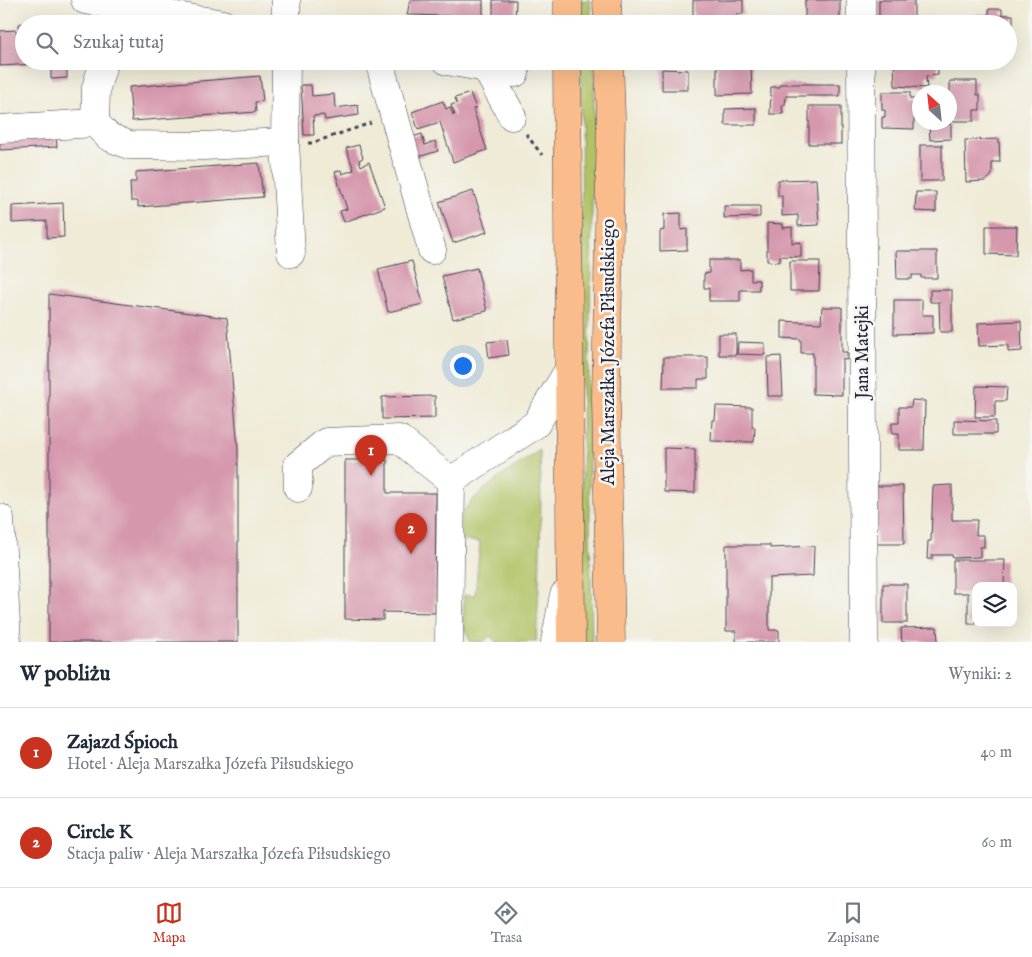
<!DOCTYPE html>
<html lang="pl">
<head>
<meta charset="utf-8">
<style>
  body { margin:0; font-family:"IM FELL English",serif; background:#f6f6f7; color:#1f2937 }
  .controls { position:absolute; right:15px; bottom:15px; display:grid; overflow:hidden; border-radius:10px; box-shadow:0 5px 20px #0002 }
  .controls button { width:45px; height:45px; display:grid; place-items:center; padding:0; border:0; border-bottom:1px solid #e0e1e3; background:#fff; color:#1f2937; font:25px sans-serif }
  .compass { position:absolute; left:912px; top:85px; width:45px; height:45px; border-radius:50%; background:#fff; box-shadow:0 5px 20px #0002; rotate:333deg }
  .you { position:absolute; left:462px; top:365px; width:18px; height:18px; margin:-12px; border:4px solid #fff; border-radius:50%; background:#1a73e8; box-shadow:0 0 0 8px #1a73e833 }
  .badge { display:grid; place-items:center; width:32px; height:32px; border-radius:50%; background:#c8321e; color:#fff; font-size:16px; font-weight:700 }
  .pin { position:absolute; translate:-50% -41px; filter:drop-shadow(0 1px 2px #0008) }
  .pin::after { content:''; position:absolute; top:26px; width:18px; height:15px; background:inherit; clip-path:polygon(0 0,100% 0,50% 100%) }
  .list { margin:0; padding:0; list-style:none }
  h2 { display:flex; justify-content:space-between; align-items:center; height:65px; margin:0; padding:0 20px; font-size:21px }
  h2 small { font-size:16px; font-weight:400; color:#747a83 }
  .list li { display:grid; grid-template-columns:32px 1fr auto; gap:15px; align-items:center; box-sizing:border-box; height:90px; padding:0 20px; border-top:1px solid #e0e1e3 }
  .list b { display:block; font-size:19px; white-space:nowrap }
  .list p { margin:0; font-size:16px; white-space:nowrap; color:#747a83 }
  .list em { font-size:16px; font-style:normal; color:#747a83 }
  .icon { flex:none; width:28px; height:28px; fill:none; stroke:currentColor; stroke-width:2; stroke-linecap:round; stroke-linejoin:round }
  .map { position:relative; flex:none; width:1032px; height:642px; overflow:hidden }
  .search { position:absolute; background:#fff; box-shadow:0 5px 20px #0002; left:15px; right:15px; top:15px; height:55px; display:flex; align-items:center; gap:12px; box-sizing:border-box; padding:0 18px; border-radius:28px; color:#747a83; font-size:19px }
  .sheet { height:245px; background:#fff }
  nav { display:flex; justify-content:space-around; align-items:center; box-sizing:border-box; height:70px; border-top:1px solid #e0e1e3; background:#fff; font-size:14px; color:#747a83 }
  nav a { display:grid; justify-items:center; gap:2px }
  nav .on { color:#c8321e }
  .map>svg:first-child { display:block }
  .green { fill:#b1c265; stroke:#6a7250 }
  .building { fill:#d597ac }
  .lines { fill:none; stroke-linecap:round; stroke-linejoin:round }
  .minor-casing { stroke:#414052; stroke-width:29 }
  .major-casing { stroke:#414052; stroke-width:29 }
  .path { stroke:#414052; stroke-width:3; stroke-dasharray:4 4; stroke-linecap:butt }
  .minor { stroke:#fff; stroke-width:28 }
  .major { stroke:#fabc8b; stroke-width:28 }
  .labels { text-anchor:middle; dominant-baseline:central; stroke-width:5; stroke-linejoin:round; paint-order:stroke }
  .street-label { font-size:18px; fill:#22223b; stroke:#f6f6f2 }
</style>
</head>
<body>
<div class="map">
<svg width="1032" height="642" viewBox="0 0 1032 642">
  <rect width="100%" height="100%" fill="#f6f6f2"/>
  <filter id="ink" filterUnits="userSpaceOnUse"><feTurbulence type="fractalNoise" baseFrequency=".02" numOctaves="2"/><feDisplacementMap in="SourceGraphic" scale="10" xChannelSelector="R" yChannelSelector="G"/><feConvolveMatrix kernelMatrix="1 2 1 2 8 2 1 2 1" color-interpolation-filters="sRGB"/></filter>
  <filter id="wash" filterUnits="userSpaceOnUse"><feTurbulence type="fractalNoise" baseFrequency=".0096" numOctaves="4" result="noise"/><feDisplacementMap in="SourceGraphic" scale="20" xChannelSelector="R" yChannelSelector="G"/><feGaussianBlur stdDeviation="1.12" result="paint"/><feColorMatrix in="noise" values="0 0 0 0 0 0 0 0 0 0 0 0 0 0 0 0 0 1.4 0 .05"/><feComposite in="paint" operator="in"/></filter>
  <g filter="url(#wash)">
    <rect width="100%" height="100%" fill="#f0ebd7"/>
    <!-- green -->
    <g class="green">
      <polygon points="581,0 590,0 592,24 581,24"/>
      <polygon points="581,61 595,61 595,63 588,413 592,642 583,642"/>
      <path d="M540,450C542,514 540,578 536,642H496L490,636L483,642H470L463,624L464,595H475L480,542L462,540C461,533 459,523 461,517C466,497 522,462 540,450Z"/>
    </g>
    <g id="blocks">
      <!-- building -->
      <g class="building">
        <polygon points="410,0 483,0 483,16 477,24 469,24 469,17 453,16 450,18 450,16 407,15"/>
        <polygon points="493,0 516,0 515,24 493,24"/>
        <polygon points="693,0 743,0 743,14 737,14 737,24 693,24"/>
        <rect x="805" y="0" width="35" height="24"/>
        <rect x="879" y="0" width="35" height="24"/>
        <polygon points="989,9 1002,9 1002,15 1013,15 1013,31 1008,31 1008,24 978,24 978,15 989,15"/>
        <polygon points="24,23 24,61 67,61 67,78 51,79 51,63 0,66 0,31 15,30 15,32 19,31 19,24"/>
        <polygon points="717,61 751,61 752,94 717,95"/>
        <polygon points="894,61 938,62 938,75 926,76 927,88 895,86"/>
        <polygon points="662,69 688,70 688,90 662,90"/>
        <polygon points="260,76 263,101 255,102 256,112 132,121 129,87"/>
        <polygon points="950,81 977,81 977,95 980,95 980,110 974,110 974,121 950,121"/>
        <polygon points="780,84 840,84 840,96 786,96 785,105 782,105 783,114 770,114 771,87 780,87"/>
        <polygon points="301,85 311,85 312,96 334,94 335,108 358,105 359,115 325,120 324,115 313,116 314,135 304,135"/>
        <polygon points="882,92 910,92 910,99 916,99 919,104 919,114 916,119 914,119 914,129 882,128 882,117 885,117 885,110 882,110"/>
        <polygon points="470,93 476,108 473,109 487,150 453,162 440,122 418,129 412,112 443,101 446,109 450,107 453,115 455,115 451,105 457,103 455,98"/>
        <rect x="809" y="106" width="32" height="38"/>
        <polygon points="756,108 756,125 725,125 725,109"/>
        <polygon points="951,124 951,139 930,140 929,125"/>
        <polygon points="422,134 425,145 435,141 438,151 415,158 409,138"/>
        <polygon points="56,136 57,147 0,150 0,139"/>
        <polygon points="999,139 1000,162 992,162 992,175 986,181 966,182 965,140"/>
        <polygon points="359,145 363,158 359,160 361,166 369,162 385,207 344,222 340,211 347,209 335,172 341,170 342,174 354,170 346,148"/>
        <rect x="920" y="145" width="22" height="36"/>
        <polygon points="259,163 263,197 138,207 138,201 131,201 130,182 136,182 136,172"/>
        <polygon points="816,179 819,225 798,226 798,215 782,216 782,196 778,196 778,180"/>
        <polygon points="473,191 487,232 453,243 439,202"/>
        <polygon points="916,192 936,192 936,212 915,211"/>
        <polygon points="63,203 64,237 47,238 47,221 12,223 12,206"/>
        <polygon points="724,206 760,206 760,217 724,218"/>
        <polygon points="681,213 681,230 687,229 687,250 660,251 660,231 664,230 664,214"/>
        <polygon points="767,223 783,224 783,228 792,227 792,243 801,242 801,257 780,256 780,262 767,261"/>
        <polygon points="986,226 1017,226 1016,255 986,254"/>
        <polygon points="896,251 937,251 937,278 921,278 921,275 912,275 912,279 897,279"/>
        <polygon points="709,260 740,260 740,270 751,269 751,280 759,280 759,290 740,290 740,301 709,301 709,288 704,288 704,274 709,273"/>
        <polygon points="412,261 423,304 388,312 378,269"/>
        <polygon points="790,261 820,261 819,291 790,291"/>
        <polygon points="477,268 487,311 453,319 442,276"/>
        <polygon points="930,290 952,290 952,332 940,332 939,302 930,302"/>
        <polygon points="49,294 227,318 238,449 238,642 49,642"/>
        <polygon points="894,300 922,300 922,315 933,315 933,333 894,334"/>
        <polygon points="822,307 842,307 842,352 847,352 847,360 842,359 842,395 813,394 813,353 801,353 801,339 782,338 782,321 821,323"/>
        <polygon points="1021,321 1022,351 1008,352 1008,345 979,346 978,323"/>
        <rect x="719" y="334" width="17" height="21"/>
        <polygon points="507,340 509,355 489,358 487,342"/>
        <polygon points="738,342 765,343 765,355 737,354"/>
        <polygon points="781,356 783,396 768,396 767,357"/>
        <polygon points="664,357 708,357 708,379 698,379 698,388 663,388"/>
        <polygon points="976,386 1007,387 1006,401 995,401 995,417 975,417"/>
        <polygon points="435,396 435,418 382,419 382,397"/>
        <polygon points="912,400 925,401 924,450 899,450 899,434 892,434 892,423 899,423 899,407 911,407"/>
        <polygon points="716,406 752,407 752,427 755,427 754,442 711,441 712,420 715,420"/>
        <polygon points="954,420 996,421 996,434 954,434"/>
        <polygon points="664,448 695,449 695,493 664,492"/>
        <polygon points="345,460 387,460 387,493 436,493 435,613 383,612 383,620 345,619"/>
        <polygon points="952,485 952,520 977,520 976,535 984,535 984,547 980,547 980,557 953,558 952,555 932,555 932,559 927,559 928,541 931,541 933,486"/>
        <polygon points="876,486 903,486 904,544 876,544"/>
        <polygon points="726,545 770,545 770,548 814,546 813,576 769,578 769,630 779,630 779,642 736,642 736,631 726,631"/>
        <polygon points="953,560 1005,560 1004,586 976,586 976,624 968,624 968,593 953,593"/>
        <rect x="883" y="584" width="24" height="39"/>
        <polygon points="937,627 938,642 902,642 901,628"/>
      </g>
    </g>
  </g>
  <g filter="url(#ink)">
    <use href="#blocks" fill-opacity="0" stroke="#414052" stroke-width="1"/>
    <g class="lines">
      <!-- minor casing -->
      <g class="minor-casing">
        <g id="minor">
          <polyline points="85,0 223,24"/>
          <polyline points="861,0 861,24"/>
          <polyline points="286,24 286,0"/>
          <polyline points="384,61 382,72 432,250"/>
          <polyline points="447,61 515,73"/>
          <polyline points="861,61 864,642"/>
          <polyline points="486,68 512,116"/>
          <polyline points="95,123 96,88 104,61"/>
          <polyline points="0,129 95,123 109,137 129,145 203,146 285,142 286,61"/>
          <polyline points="285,142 291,253"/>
          <polyline points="298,488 298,465 326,442 399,439 451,481"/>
          <polyline points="0,518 7,642"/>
          <polyline points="449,642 451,481 536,424 568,371"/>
          <polyline points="555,642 564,595"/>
        </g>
      </g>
      <!-- major casing -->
      <g class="major-casing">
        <g id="major">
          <polyline points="607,0 608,24"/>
          <polyline points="568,24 568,0"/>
          <polyline points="567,61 571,642"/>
          <polyline points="609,61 611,117 606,399 611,642"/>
        </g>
      </g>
      <!-- path -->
      <g class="path">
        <polyline points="526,134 542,155"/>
        <polyline points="308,143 312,143 371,123"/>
      </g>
      <!-- minor -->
      <use href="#minor" class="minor"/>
      <!-- major -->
      <use href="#major" class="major"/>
    </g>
  </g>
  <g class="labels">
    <!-- street labels -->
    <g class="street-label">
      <text transform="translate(609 352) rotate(-90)">Aleja Marszałka Józefa Piłsudskiego</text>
      <text transform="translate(863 352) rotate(-90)">Jana Matejki</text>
    </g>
  </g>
</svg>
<div class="controls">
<button><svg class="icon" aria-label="layers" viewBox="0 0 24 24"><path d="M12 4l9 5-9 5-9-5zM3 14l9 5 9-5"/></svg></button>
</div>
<svg class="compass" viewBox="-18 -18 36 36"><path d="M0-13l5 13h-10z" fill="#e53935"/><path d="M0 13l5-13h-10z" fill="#747a83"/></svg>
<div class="you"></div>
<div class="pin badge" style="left:371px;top:476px">1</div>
<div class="pin badge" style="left:411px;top:554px">2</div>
<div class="search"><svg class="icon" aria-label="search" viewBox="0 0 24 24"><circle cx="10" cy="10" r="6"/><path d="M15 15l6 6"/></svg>Szukaj tutaj</div>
</div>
<section class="sheet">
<h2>W pobliżu<small>Wyniki: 2</small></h2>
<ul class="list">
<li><span class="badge">1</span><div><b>Zajazd Śpioch</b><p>Hotel · Aleja Marszałka Józefa Piłsudskiego</p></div><em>40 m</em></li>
<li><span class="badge">2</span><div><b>Circle K</b><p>Stacja paliw · Aleja Marszałka Józefa Piłsudskiego</p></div><em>60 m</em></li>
</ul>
</section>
<nav>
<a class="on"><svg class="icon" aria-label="map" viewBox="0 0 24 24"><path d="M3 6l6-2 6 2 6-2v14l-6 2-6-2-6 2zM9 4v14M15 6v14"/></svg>Mapa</a>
<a><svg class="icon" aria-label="directions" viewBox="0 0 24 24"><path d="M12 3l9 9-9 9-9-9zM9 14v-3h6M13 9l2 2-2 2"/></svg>Trasa</a>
<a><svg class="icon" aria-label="saved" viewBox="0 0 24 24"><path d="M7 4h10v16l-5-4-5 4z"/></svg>Zapisane</a>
</nav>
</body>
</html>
